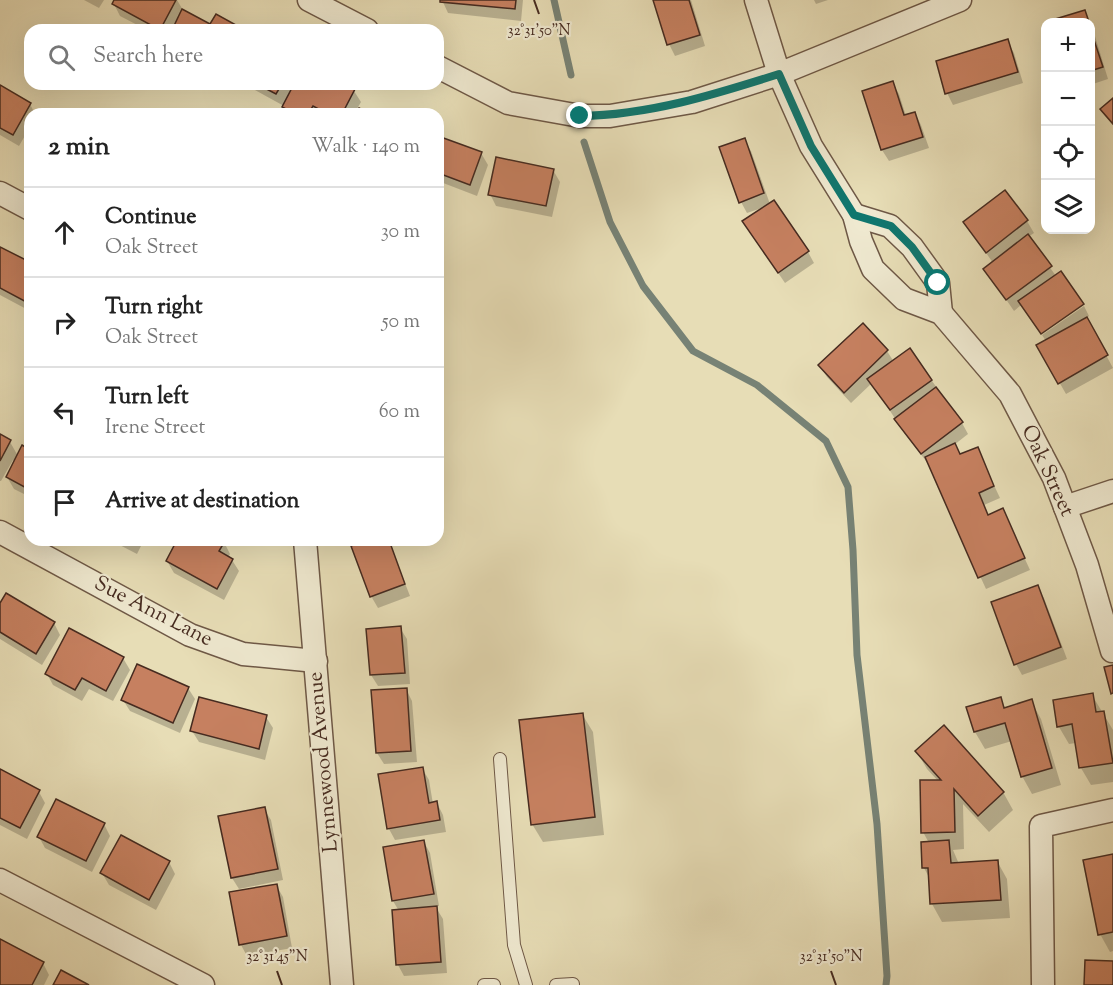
<!DOCTYPE html>
<html lang="en">
<head>
<meta charset="utf-8">
<style>
  body { margin:0; font-family:"Sorts Mill Goudy",serif; background:#f6f6f6; color:#222 }
  .controls { position:absolute; right:18px; top:18px; display:grid; overflow:hidden; border-radius:12px; box-shadow:0 6px 24px #0002 }
  .controls button { width:54px; height:54px; display:grid; place-items:center; padding:0; border:0; border-bottom:2px solid #e0e0e0; background:#fff; color:#222; font:30px sans-serif }
  .stop { position:absolute; width:18px; height:18px; margin:-14px; border:4px solid #0f766e; border-radius:50%; background:#fff }
  .stop.end { background:#0f766e; border-color:#fff; box-shadow:0 2px 6px #0008 }
  .list { margin:0; padding:0; list-style:none }
  h2 { display:flex; justify-content:space-between; align-items:center; height:78px; margin:0; padding:0 24px; font-size:26px }
  h2 small { font-size:20px; font-weight:400; color:#767676 }
  .list li { display:grid; grid-template-columns:39px 1fr auto; gap:18px; align-items:center; box-sizing:border-box; height:90px; padding:0 24px; border-top:2px solid #e0e0e0 }
  .list b { display:block; font-size:22px; white-space:nowrap }
  .list p { margin:0; font-size:20px; white-space:nowrap; color:#767676 }
  .list em { font-size:20px; font-style:normal; color:#767676 }
  .icon { flex:none; width:33px; height:33px; fill:none; stroke:currentColor; stroke-width:2; stroke-linecap:round; stroke-linejoin:round }
  .map { position:relative; flex:none; width:1113px; height:985px; overflow:hidden }
  .search { position:absolute; background:#fff; box-shadow:0 6px 24px #0002; left:24px; top:24px; width:420px; height:66px; display:flex; align-items:center; gap:15px; box-sizing:border-box; padding:0 21px; border-radius:18px; color:#767676; font-size:22px }
  .panel { position:absolute; background:#fff; box-shadow:0 6px 24px #0002; left:24px; top:108px; width:420px; height:438px; border-radius:18px }
  .map>svg:first-child { display:block }
  .shadow { fill:#0003 }
  .lines { fill:none; stroke-linecap:round; stroke-linejoin:round }
  .stream { stroke:#778275; stroke-width:7 }
  .building { fill:#c68060; stroke:#462b20; stroke-width:1.5 }
  .lane-casing { stroke:#6e5846; stroke-width:14 }
  .street-casing { stroke:#6e5846; stroke-width:25 }
  .lane { stroke:#efe9d0; stroke-width:12 }
  .street { stroke:#efe9d0; stroke-width:22 }
  .route { stroke:#0f766e; stroke-width:8 }
  .ticks { fill:none; stroke:#462b20; stroke-width:2 }
  .labels { text-anchor:middle; dominant-baseline:central; stroke-width:4.5; stroke-linejoin:round; paint-order:stroke }
  .street-label { font-size:21px; fill:#462b20; stroke:#efe9d0 }
  .ticks-label { font-size:15px; text-anchor:middle; fill:#462b20; stroke:#efe9d0; stroke-width:4.5; stroke-linejoin:round; paint-order:stroke }
</style>
</head>
<body>
<div class="map">
<svg width="1113" height="985" viewBox="0 0 1113 985">
  <rect width="100%" height="100%" fill="#e7ddb6"/>
  <filter id="stains"><feTurbulence type="fractalNoise" baseFrequency=".00333" numOctaves="4"/><feColorMatrix values="0 0 0 0 .2 0 0 0 0 .09 0 0 0 0 .02 0 0 0 .5 -.17"/></filter>
  <radialGradient id="worn" r=".72"><stop offset=".6" stop-color="#630" stop-opacity="0"/><stop offset="1" stop-color="#630" stop-opacity=".3"/></radialGradient>
  <!-- shadow -->
  <g class="shadow">
    <polygon points="84,0 104,0 99,8"/>
    <polygon points="116,0 177,0 183,10 211,26 235,26 238,30 147,30 120,16 114,4"/>
    <polygon points="442,0 523,0 521,21 448,13"/>
    <polygon points="655,0 691,0 705,46 675,56 669,44"/>
    <polygon points="814,0 828,0 816,4"/>
    <polygon points="1084,11 1091,23 1108,79 1090,85 1090,22 1055,22 1054,21"/>
    <polygon points="1007,41 1014,53 1023,83 953,105 947,93"/>
    <polygon points="892,83 899,94 906,116 915,113 921,125 929,148 889,161 882,150 864,92"/>
    <polygon points="244,84 342,84 354,91 361,102 357,109 367,114 288,114 284,106"/>
    <polygon points="0,87 30,104 35,114 30,114 30,127 19,146 0,135"/>
    <polygon points="438,137 481,153 488,165 477,196 438,181"/>
    <polygon points="744,140 751,151 770,204 808,252 814,263 785,283 751,233 762,208 747,213 741,202"/>
    <polygon points="553,170 560,182 552,217 496,206 490,194"/>
    <polygon points="1005,192 1027,221 1034,233 1028,237 1056,276 1014,311 985,269 993,263 965,222"/>
    <polygon points="0,248 30,264 30,311 0,295"/>
    <polygon points="1084,306 1089,316 1086,318 1113,368 1066,394 1038,345 1046,341 1042,335"/>
    <polygon points="863,325 887,351 894,362 910,350 962,423 968,434 954,445 960,456 977,449 1000,498 984,505 989,516 1007,520 1030,570 986,589 929,465 903,431 872,383 851,403 827,377 820,366"/>
    <polygon points="0,436 10,442 18,456 30,451 30,497 14,489 7,477 15,462 13,460 1,481 0,481"/>
    <polygon points="110,540 144,540 137,554"/>
    <polygon points="179,540 219,540 224,542 230,554 228,558 232,560 239,571 224,600 174,573 167,561"/>
    <polygon points="373,540 388,540 410,596 378,608 371,596"/>
    <polygon points="1037,587 1044,598 1067,659 1022,675 1016,664"/>
    <polygon points="0,606 54,623 60,635 42,665 0,639"/>
    <polygon points="400,628 407,639 410,684 378,686 371,675"/>
    <polygon points="123,658 130,670 113,701 89,689 82,701 53,685 47,674"/>
    <polygon points="188,688 195,699 180,733 130,711 123,700"/>
    <polygon points="406,689 412,701 417,762 384,764 377,753"/>
    <polygon points="1092,695 1113,730 1113,782 1091,785 1081,768 1076,743 1069,744 1059,727"/>
    <polygon points="1000,699 1006,709 1031,701 1041,719 1061,785 1032,794 1022,776 1012,741 985,749 975,732 968,708"/>
    <polygon points="582,714 593,732 604,835 543,842 532,824"/>
    <polygon points="266,717 273,728 265,760 199,742 192,731"/>
    <polygon points="917,752 1003,792 1013,810 989,832 963,804 964,849 953,850 959,864 997,861 1007,879 1010,918 942,922 932,904 930,879 924,868 929,843 923,832 939,782 927,769"/>
    <polygon points="422,768 429,780 433,804 437,803 443,815 446,832 395,840 389,829 380,775"/>
    <polygon points="0,771 39,792 45,803 27,839 0,825"/>
    <polygon points="264,809 271,820 283,880 239,889 232,878"/>
    <polygon points="104,824 110,836 92,872 45,848 39,837"/>
    <polygon points="424,842 430,853 439,906 435,906 443,919 447,973 404,976 398,965 399,911 393,901"/>
    <polygon points="1113,855 1113,951 1110,952 1100,934"/>
    <polygon points="169,862 175,874 156,910 109,885 102,873"/>
    <polygon points="276,885 283,897 292,948 247,956 241,945"/>
    <polygon points="0,940 43,963 49,975 44,985 0,985"/>
  </g>
  <g class="lines">
    <!-- stream -->
    <g class="stream">
      <polyline points="554,0 571,75"/>
      <polyline points="584,142 610,222 643,286 693,351 757,385 826,441 848,487 853,550 857,655 877,824 887,976 886,985"/>
    </g>
  </g>
  <!-- building -->
  <g class="building">
    <polygon points="114,0 176,0 160,30 112,4"/>
    <polygon points="440,0 516,0 515,9 440,2"/>
    <polygon points="653,0 689,0 700,35 667,45"/>
    <polygon points="182,9 210,24 216,14 236,25 233,30 172,30"/>
    <polygon points="1085,10 1089,22 1053,22 1052,20"/>
    <polygon points="1090,28 1103,67 1090,71"/>
    <polygon points="1008,39 1018,72 945,94 936,61"/>
    <polygon points="893,81 904,115 915,112 923,137 881,150 862,91"/>
    <polygon points="257,84 282,84 276,94"/>
    <polygon points="294,84 345,84 355,89 342,114 328,114 313,106 308,114 296,114 282,107"/>
    <polygon points="0,85 31,103 13,135 0,128"/>
    <polygon points="1113,98 1113,124 1100,109"/>
    <polygon points="359,108 370,114 356,114"/>
    <polygon points="438,136 482,152 470,185 438,173"/>
    <polygon points="745,138 764,193 739,203 719,147"/>
    <polygon points="496,157 554,169 546,206 488,195"/>
    <polygon points="1005,190 1028,220 986,253 963,222"/>
    <polygon points="774,200 809,251 778,273 742,221"/>
    <polygon points="1028,234 1052,266 1006,300 983,269"/>
    <polygon points="0,247 30,262 30,304 0,288"/>
    <polygon points="1061,271 1084,304 1041,334 1018,301"/>
    <polygon points="1087,317 1108,355 1058,384 1036,345"/>
    <polygon points="863,323 888,350 844,393 818,365"/>
    <polygon points="910,348 932,380 890,410 867,379"/>
    <polygon points="936,387 963,422 921,454 894,419"/>
    <polygon points="0,434 11,440 0,461"/>
    <polygon points="955,443 960,454 978,447 994,486 979,493 988,515 1003,508 1025,558 978,578 925,457"/>
    <polygon points="22,445 30,450 30,490 6,477"/>
    <polygon points="177,540 225,541 219,551 233,559 217,589 166,561"/>
    <polygon points="368,540 389,540 405,584 370,597 351,546"/>
    <polygon points="1038,585 1061,647 1014,665 991,602"/>
    <polygon points="6,593 55,622 36,654 0,632 0,603"/>
    <polygon points="401,626 405,673 370,675 366,629"/>
    <polygon points="69,628 124,657 106,691 82,678 75,690 45,674"/>
    <polygon points="137,664 189,687 173,723 121,700"/>
    <polygon points="1113,665 1113,693 1111,694 1104,667"/>
    <polygon points="407,688 411,751 376,753 371,690"/>
    <polygon points="1093,693 1096,712 1104,711 1113,763 1079,768 1072,724 1057,727 1053,700"/>
    <polygon points="199,697 267,715 259,749 190,731"/>
    <polygon points="1001,697 1004,708 1032,699 1052,768 1021,777 1005,723 974,732 966,707"/>
    <polygon points="583,713 595,817 531,825 519,720"/>
    <polygon points="944,725 1004,792 978,816 954,789 955,832 921,833 920,780 941,780 915,751"/>
    <polygon points="423,767 429,803 437,801 440,820 387,829 378,774"/>
    <polygon points="0,769 40,790 20,828 0,818"/>
    <polygon points="56,799 105,823 86,861 37,837"/>
    <polygon points="265,807 278,869 231,878 218,816"/>
    <polygon points="121,835 170,861 149,900 100,873"/>
    <polygon points="424,840 434,894 392,901 383,847"/>
    <polygon points="949,840 951,863 998,860 1001,900 930,904 928,868 922,868 921,842"/>
    <polygon points="1113,854 1113,932 1098,935 1083,860"/>
    <polygon points="277,884 287,936 239,945 229,892"/>
    <polygon points="437,906 441,962 396,965 392,910"/>
    <polygon points="0,939 44,962 32,985 0,985"/>
    <polygon points="1085,960 1113,961 1113,985 1084,985"/>
    <polygon points="61,970 89,985 53,985"/>
  </g>
  <g class="lines">
    <!-- lane casing -->
    <g class="lane-casing">
      <g id="lane">
        <polyline points="500,759 514,945 526,985"/>
        <polyline points="484,985 494,985"/>
        <polyline points="556,985 573,984"/>
      </g>
    </g>
    <!-- street casing -->
    <g class="street-casing">
      <g id="street">
        <polyline points="309,0 367,30"/>
        <polyline points="756,0 779,74 811,146 854,215 861,241 873,269 904,299 941,313 1010,394 1054,478 1087,565 1112,651"/>
        <polyline points="438,67 508,103 580,116 610,116 692,102 779,74 960,0"/>
        <polyline points="0,193 30,209"/>
        <polyline points="854,215 890,226 912,247 938,283 941,313"/>
        <polyline points="1065,507 1113,491"/>
        <polyline points="0,532 190,635 243,654 316,661"/>
        <polyline points="305,540 342,985"/>
        <polyline points="0,880 203,985"/>
        <polyline points="1043,985 1041,826 1113,810"/>
      </g>
    </g>
    <!-- lane -->
    <use href="#lane" class="lane"/>
    <!-- street -->
    <use href="#street" class="street"/>
  </g>
  <g class="lines">
    <!-- route -->
    <path class="route" d="M580,116C649,115 713,95 779,74L811,146L854,215L891,226L912,247L938,283"/>
  </g>
  <!-- ticks -->
  <path class="ticks" d="M534,0L539,14M277,971L282,985M831,971L836,985"/>
  <g class="labels">
    <!-- street labels -->
    <g class="street-label">
      <text transform="translate(1047 471) rotate(65)">Oak Street</text>
      <text transform="translate(153 612) rotate(27)">Sue Ann Lane</text>
      <text transform="translate(324 762) rotate(-95)">Lynnewood Avenue</text>
    </g>
  </g>
  <g class="ticks-label">
    <text x="539" y="35">32°31'50"N</text>
    <text x="277" y="961">32°31'45"N</text>
    <text x="831" y="961">32°31'50"N</text>
  </g>
  <rect width="100%" height="100%" filter="url(#stains)"/>
  <rect width="100%" height="100%" fill="url(#worn)"/>
</svg>
<div class="controls">
<button>+</button>
<button>−</button>
<button><svg class="icon" aria-label="locate" viewBox="0 0 24 24"><circle cx="12" cy="12" r="6"/><path d="M12 2v4M12 18v4M2 12h4M18 12h4"/></svg></button>
<button><svg class="icon" aria-label="layers" viewBox="0 0 24 24"><path d="M12 4l9 5-9 5-9-5zM3 14l9 5 9-5"/></svg></button>
</div>
<div class="stop" style="left:938px;top:283px"></div>
<div class="stop end" style="left:580px;top:116px"></div>
<div class="search"><svg class="icon" aria-label="search" viewBox="0 0 24 24"><circle cx="10" cy="10" r="6"/><path d="M15 15l6 6"/></svg>Search here</div>
<section class="panel">
<h2>2 min<small>Walk · 140 m</small></h2>
<ul class="list">
<li><svg class="icon" aria-label="ahead" viewBox="0 0 24 24"><path d="M12 20V5M6 11l6-6 6 6"/></svg><div><b>Continue</b><p>Oak Street</p></div><em>30 m</em></li>
<li><svg class="icon" aria-label="right" viewBox="0 0 24 24"><path d="M7 20v-9h11M14 6l5 5-5 5"/></svg><div><b>Turn right</b><p>Oak Street</p></div><em>50 m</em></li>
<li><svg class="icon" aria-label="left" viewBox="0 0 24 24"><path d="M17 20v-9H6M10 6l-5 5 5 5"/></svg><div><b>Turn left</b><p>Irene Street</p></div><em>60 m</em></li>
<li><svg class="icon" aria-label="arrive" viewBox="0 0 24 24"><path d="M6 21V4h12l-3 4 3 4H6"/></svg><div><b>Arrive at destination</b></div></li>
</ul>
</section>
</div>
</body>
</html>
